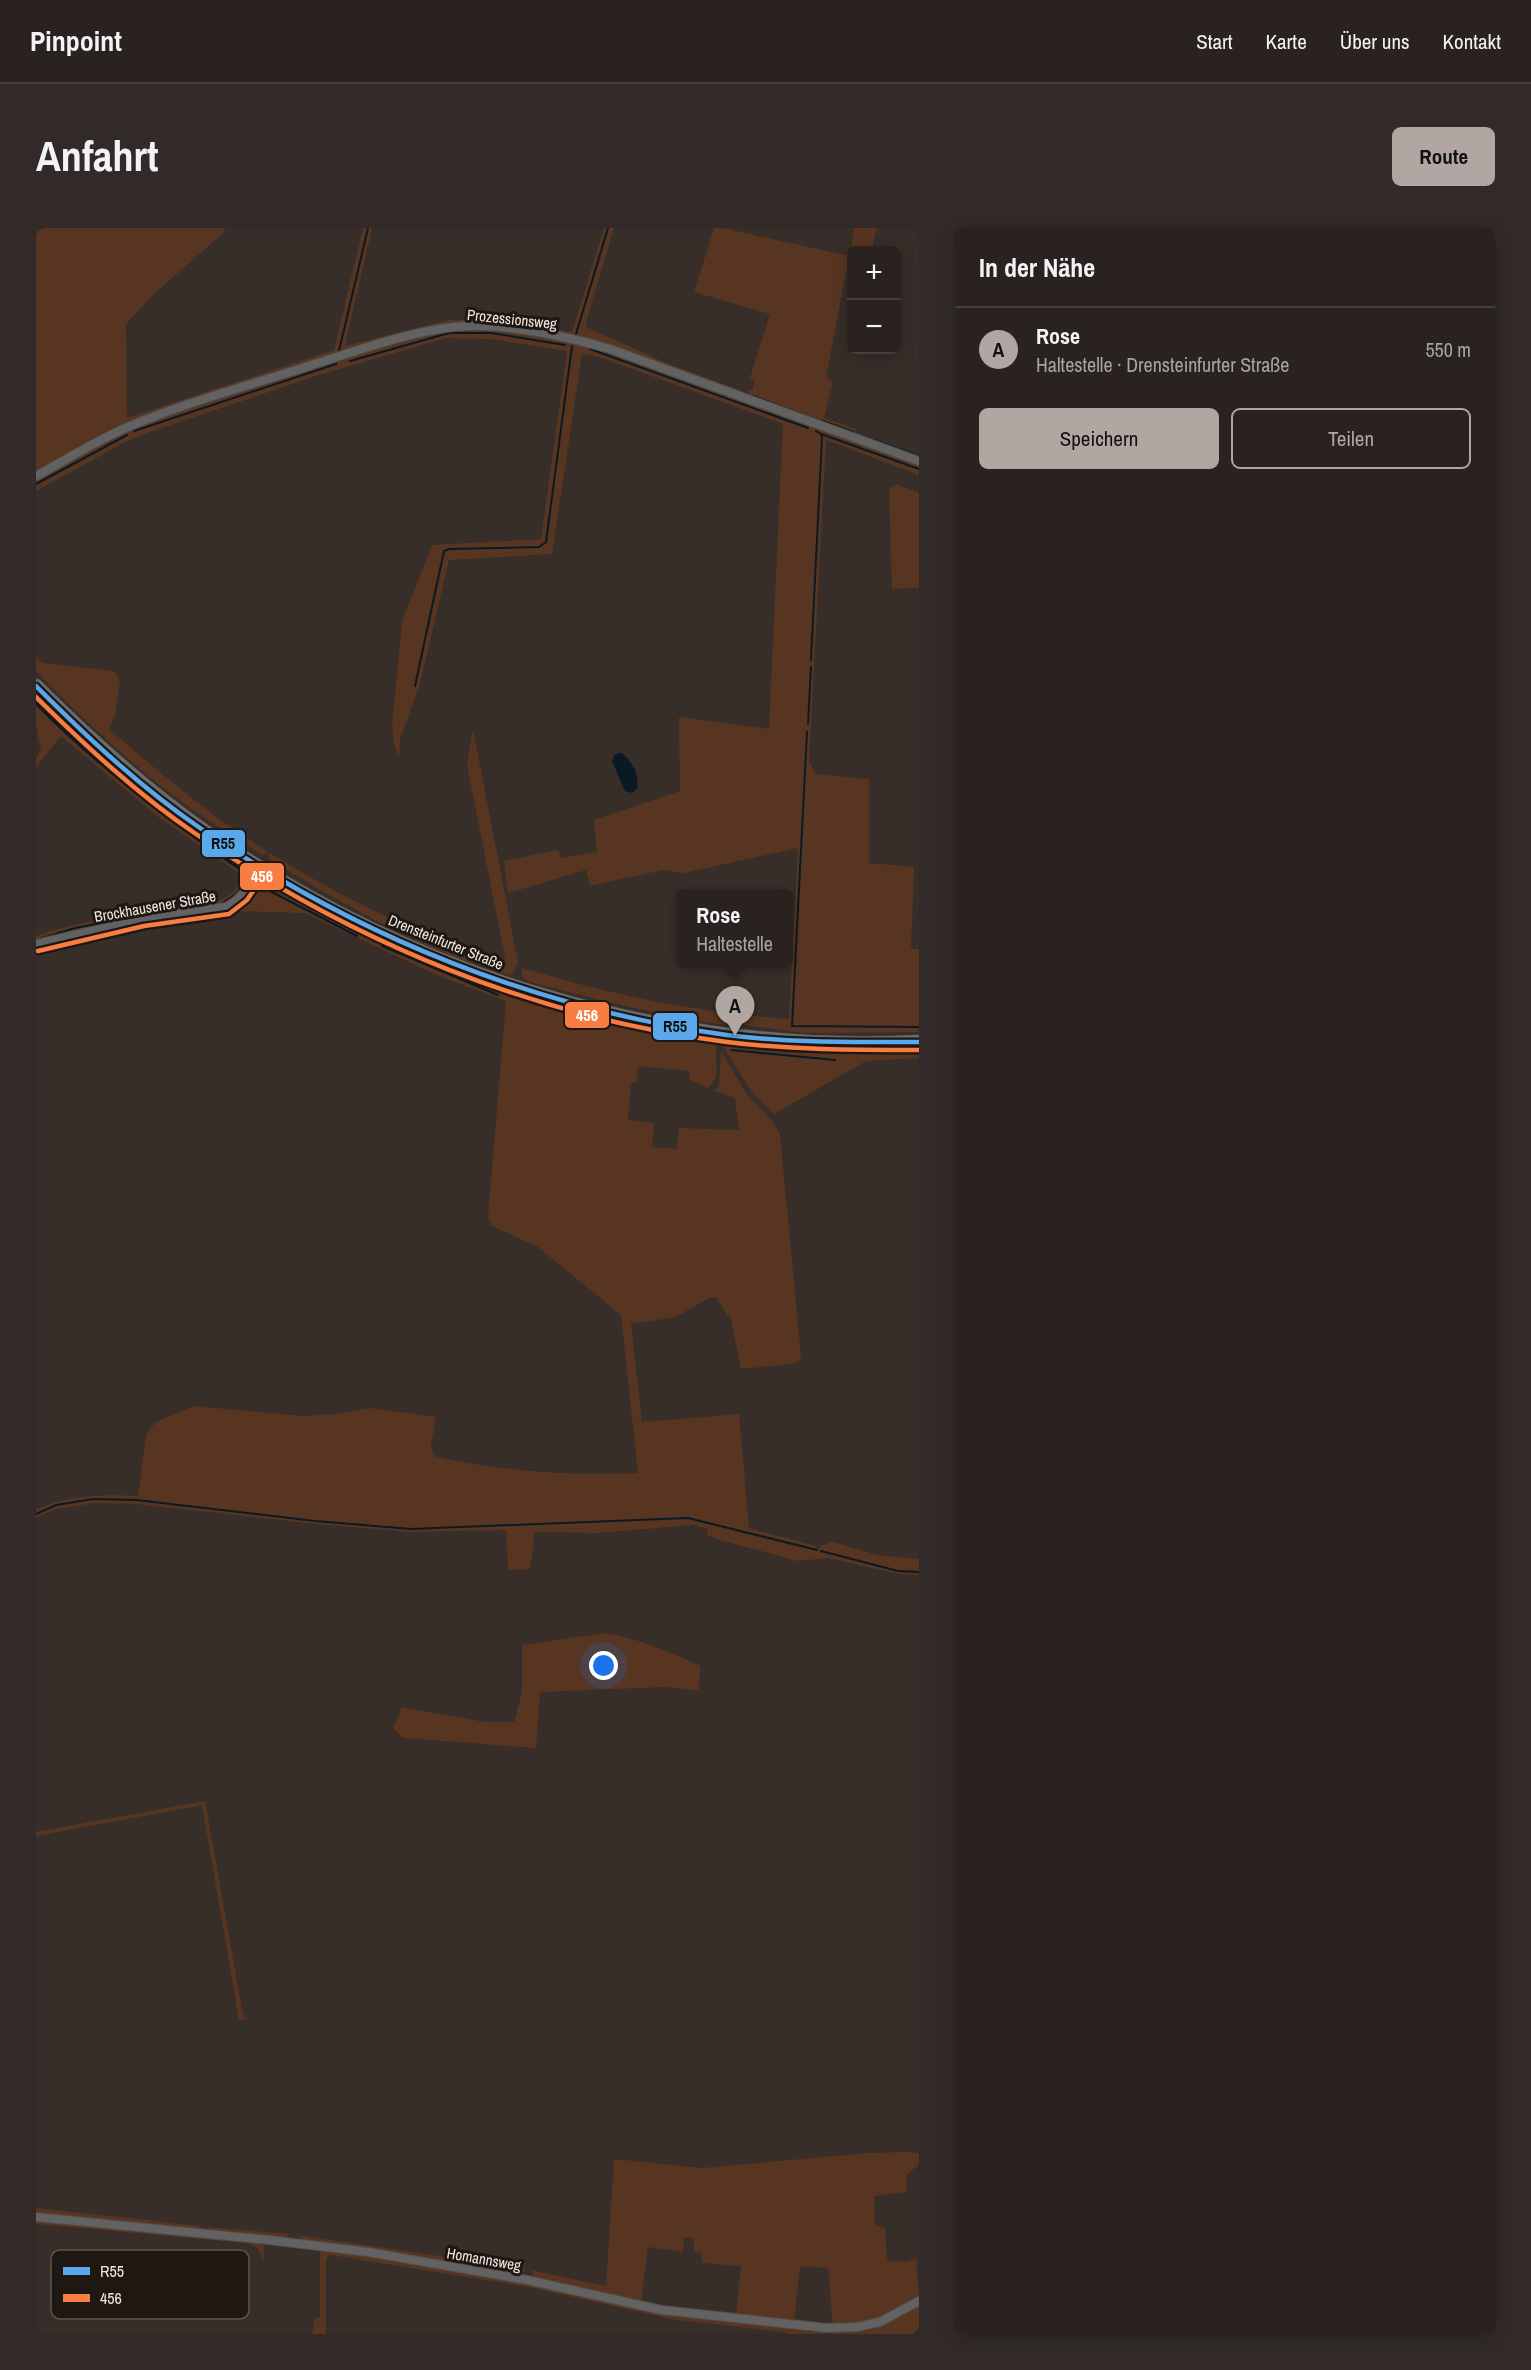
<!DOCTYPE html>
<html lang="de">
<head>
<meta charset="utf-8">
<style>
  body { margin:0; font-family:"Archivo Narrow",sans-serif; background:#312a28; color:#f1f3f6 }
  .controls { position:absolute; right:18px; top:18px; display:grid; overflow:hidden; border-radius:9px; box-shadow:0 3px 15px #0003 }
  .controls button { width:54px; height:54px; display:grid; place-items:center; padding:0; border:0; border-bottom:2px solid #453f3d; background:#29221f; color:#f1f3f6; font:30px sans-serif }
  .you { position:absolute; left:568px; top:1438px; width:21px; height:21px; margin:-15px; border:4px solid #fff; border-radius:50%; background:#1a73e8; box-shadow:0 0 0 9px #1a73e833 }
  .badge { display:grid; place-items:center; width:39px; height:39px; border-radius:50%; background:#b1a6a1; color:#111; font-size:20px; font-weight:700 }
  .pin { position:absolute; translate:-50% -50px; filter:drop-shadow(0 2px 3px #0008) }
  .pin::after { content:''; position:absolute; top:32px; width:21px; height:18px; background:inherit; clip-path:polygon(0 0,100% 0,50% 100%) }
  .popup { position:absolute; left:640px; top:661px; width:117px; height:78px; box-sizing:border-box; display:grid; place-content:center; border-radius:9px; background:#29221f; filter:drop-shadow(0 2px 4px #0005); font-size:20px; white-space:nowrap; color:#a5a4a4 }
  .popup b { font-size:22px; color:#f1f3f6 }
  .popup::after { content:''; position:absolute; left:50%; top:100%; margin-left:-12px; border:12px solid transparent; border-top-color:#29221f }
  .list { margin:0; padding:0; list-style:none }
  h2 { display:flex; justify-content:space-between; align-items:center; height:78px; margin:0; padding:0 24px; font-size:26px }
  h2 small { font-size:20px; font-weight:400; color:#a5a4a4 }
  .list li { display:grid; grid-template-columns:39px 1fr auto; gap:18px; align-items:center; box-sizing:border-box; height:84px; padding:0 24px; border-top:2px solid #453f3d }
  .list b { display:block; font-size:22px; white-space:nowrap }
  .list p { margin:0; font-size:20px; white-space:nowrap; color:#a5a4a4 }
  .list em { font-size:20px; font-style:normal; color:#a5a4a4 }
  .actions { display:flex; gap:12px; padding:18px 24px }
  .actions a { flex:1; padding:14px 0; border:2px solid #b1a6a1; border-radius:9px; text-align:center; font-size:21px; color:#b1a6a1 }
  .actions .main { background:#b1a6a1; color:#111 }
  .map { position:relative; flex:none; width:883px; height:2106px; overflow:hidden; border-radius:9px }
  header { display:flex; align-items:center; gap:36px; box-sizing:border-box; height:84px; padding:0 30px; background:#29221f; border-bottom:2px solid #453f3d }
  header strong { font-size:28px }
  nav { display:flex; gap:33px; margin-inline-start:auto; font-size:21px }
  .intro { display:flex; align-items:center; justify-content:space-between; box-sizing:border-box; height:144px; padding:0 36px }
  h1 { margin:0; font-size:42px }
  .button { padding:15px 27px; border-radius:9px; background:#b1a6a1; color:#111; font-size:21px; font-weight:700 }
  main { display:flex; gap:36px; padding:0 36px }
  aside { flex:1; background:#29221f; border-radius:9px; box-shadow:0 3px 15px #0003 }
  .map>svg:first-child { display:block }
  .green { fill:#583520 }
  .water { fill:#091a26 }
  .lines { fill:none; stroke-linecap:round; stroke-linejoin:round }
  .stream { stroke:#091a26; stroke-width:2 }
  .street-casing { stroke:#544c47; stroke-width:10 }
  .primary-casing { stroke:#544c47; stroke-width:15 }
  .street { stroke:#626263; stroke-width:8 }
  .primary { stroke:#696b6d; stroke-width:14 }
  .bus-1-casing { stroke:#1f1712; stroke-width:9 }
  .bus-2-casing { stroke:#1f1712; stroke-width:9 }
  .bus-1 { stroke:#5aa8eb; stroke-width:4.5 }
  .bus-2 { stroke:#f77d43; stroke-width:4.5 }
  .labels { text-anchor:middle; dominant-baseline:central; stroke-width:6; stroke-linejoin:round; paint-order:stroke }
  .street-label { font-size:15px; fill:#f2e7e1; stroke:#1f1712 }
  .key { fill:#1f1712; stroke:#5e5550; stroke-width:1.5 }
  .key-label { font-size:16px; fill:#f2e7e1 }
  .line-badge { stroke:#1f1712; stroke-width:2 }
  .badge-label { font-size:16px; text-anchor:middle; font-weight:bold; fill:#fff }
  .pale-badge-label { font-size:16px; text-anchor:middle; font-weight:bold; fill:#111 }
</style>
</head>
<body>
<header>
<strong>Pinpoint</strong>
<nav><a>Start</a><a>Karte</a><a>Über uns</a><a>Kontakt</a></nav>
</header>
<div class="intro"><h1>Anfahrt</h1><a class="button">Route</a></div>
<main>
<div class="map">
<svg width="883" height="2106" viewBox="0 0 883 2106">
  <rect width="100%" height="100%" fill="#372e29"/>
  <!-- green -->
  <g class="green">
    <polygon points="0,0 189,0 188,4 118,66 90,96 91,190 298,122 327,0 336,0 309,118 413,92 455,92 536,104 568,0 578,0 550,94 550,99 635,137 704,162 703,164 551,112 412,97 98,193 0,245"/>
    <polygon points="678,0 686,0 813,28 790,150 797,153 788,190 820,201 818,206 714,169 711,161 716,163 719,152 714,150 734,86 658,64"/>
    <polygon points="818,0 840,0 836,22 815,21"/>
    <path d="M433,99L492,106L574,123L883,236V247L790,212L773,533L780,546L833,551V635L878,639L875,721H883V804L767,805L699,796L687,797C621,786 556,771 491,753L486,748V740C576,767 659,784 753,791L762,620L648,645L627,642L554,658L550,642L472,665L468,633L522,622L525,630L561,624L558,592L644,563L643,489L733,501L747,196L566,130L546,126L516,326L413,332L384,456L364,511L363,531L358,516L356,499L366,393L396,317L505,311L531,123L454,111L411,110L283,147L108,206L89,214L0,263V251L92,201L143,182L308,129L399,103Z"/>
    <polygon points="860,256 883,265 883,360 856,361 853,261"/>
    <path d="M0,429L6,435L78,443L84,452L79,488L73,501C115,537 158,574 205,606C286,661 374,703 466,736L469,728L431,537L437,501L482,734L478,744L474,747C390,724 306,676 233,631V625L231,624L227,627C196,608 165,588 135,566C87,529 43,487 0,443Z"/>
    <path d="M0,466C63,532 136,589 212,640C217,657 202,667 190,676L0,714V708C57,689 119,681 178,674C192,670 202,662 207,648L121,588L25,508L0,539V530L5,522L0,498Z"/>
    <path d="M226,650L354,715L616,801L677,812L680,816C679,832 685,850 672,860L653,852L654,843L602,838L600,855H595L592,892L618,895L616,919L641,921L643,900L703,902L699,870L679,863L683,857L685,823L712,868L734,890L744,906L765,1128L761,1134L757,1136L705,1141L694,1087H691L680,1069L673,1070L640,1089L595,1096L606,1194L703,1186L713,1300L780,1318V1320L784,1321L785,1317L792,1316L794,1313L841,1327L883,1331V1347L863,1346L792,1330L762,1333L684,1312L671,1307L672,1301L658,1297L562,1305L499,1304L494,1341L472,1342L470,1302L376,1304L280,1296L100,1276L58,1275L21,1281L0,1289V1281C34,1267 66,1266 102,1268L110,1208L114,1200L122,1193L158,1178L266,1188L301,1186L334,1180L400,1189L395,1217L398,1228C460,1243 539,1248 602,1245L585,1087L502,1019L456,998L452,988L470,773L403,748L269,685L199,683L190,689L108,698L0,723V719L107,694L190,682L202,677L222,651Z"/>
    <polygon points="693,813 802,822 883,820 883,830 830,833 738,886 716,864 688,820 688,817"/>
    <path d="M569,1405C603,1411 633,1423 664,1438L663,1463L629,1459L504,1464L500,1520L367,1510L357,1500L366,1479L449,1494H478L486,1464V1417Z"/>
    <polygon points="169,1573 206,1781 208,1788 212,1791 203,1792 166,1577 0,1608 0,1604"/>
    <path d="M869,1924L883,1925V1936L871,1947L870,1964L838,1968L839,1997L849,2000L851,2033L869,2034L880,2031L883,2069C862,2089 825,2096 797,2097L792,2040L764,2038L758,2094L700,2088L705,2038L666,2035L665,2025L658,2024V2010L648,2009L647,2024L612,2019L605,2075L498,2050L495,2042L570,2058L578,1931L666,1940L833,1925Z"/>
    <polygon points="0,1980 165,1998 159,2002 0,1987"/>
    <path d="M0,1991L224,2013L228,2019L227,2035C225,2024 222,2018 211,2015L0,1996Z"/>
    <polygon points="172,1999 255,2006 248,2010 176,2004"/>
    <polygon points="261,2007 490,2041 486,2046 480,2047 267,2012"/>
    <polygon points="284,2019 331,2026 568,2070 786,2103 788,2106 749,2106 750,2104 640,2092 492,2059 295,2027 290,2031 290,2106 276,2106 279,2090 284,2090"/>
    <polygon points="883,2077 883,2106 795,2106 798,2103 823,2102"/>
  </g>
  <!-- water -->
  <path class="water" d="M586,525C597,536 603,544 601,561L596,565L589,563L576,533L579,526Z"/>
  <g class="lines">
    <!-- stream -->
    <g class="stream">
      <polyline points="540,106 572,0"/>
      <polyline points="554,121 772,200"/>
      <polyline points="303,123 332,0"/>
      <polyline points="314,133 413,105 455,105 529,117"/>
      <polyline points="717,168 781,192"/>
      <polyline points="787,193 817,204"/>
      <polyline points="98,203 300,136 300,133"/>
      <polyline points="785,206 883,241"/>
      <polyline points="838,212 883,228"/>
      <polyline points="0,256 91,207"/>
      <polyline points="775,432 786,210 785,206 780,203"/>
      <polyline points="379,458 408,323 413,321 503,319 510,314 536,118"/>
      <path d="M0,476C62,539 133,593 206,643"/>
      <polyline points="772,496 775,439"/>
      <polyline points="771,504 756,798 883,799"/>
      <polyline points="228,660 321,708"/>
      <polyline points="185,676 200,666 209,654"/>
      <polyline points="111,686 153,680"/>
      <polyline points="0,712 39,700 103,688"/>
      <polyline points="346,718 462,767"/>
      <polyline points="695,822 799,832"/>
      <polyline points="0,1286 20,1277 57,1271 100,1272 279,1293 375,1301 652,1290 781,1322"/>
      <polyline points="785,1323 862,1343 883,1344"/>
    </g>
    <!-- street casing -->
    <g class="street-casing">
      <g id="street">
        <path d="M0,248C30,232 61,212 92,199C153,173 219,156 282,135C326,121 384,100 431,98C474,96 533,109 574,121L883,233"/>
        <path d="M0,716L107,691L190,679C207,670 214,656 224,640"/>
        <polyline points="0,1989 233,2012 332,2024 491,2052 626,2082 791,2100 821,2099 844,2094 883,2073"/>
      </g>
    </g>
    <!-- primary casing -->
    <g class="primary-casing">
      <path id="primary" d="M0,458C51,509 105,558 164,600C371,747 628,827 883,814"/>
    </g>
    <!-- street -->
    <use href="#street" class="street"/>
    <!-- primary -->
    <use href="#primary" class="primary"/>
    <!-- bus-1 casing -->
    <g class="bus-1-casing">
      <path id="bus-1" d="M0,458C51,509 104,559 164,600C321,709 501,781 691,807C755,815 819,814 883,814"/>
    </g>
    <!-- bus-2 casing -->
    <g class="bus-2-casing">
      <g id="bus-2">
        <path d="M0,469C50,518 102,567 160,606C318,715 500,790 691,814C755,822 819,822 883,822"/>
        <polyline points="2,723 108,698 193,686 211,672 230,644"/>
      </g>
    </g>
    <!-- bus-1 -->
    <use href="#bus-1" class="bus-1"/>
    <!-- bus-2 -->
    <use href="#bus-2" class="bus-2"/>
  </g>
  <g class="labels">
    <!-- street labels -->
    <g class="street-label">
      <text transform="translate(476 91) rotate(6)">Prozessionsweg</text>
      <text transform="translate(119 678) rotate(-10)">Brockhausener Straße</text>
      <text transform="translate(410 714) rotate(22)">Drensteinfurter Straße</text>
      <text transform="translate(448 2031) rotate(10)">Homannsweg</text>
    </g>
  </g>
  <!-- legend -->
  <rect x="15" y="2022" width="198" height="69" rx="9" class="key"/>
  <rect x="27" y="2039" width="27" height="8" fill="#5aa8eb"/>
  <rect x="27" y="2066" width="27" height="8" fill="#f77d43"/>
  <g class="key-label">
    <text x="64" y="2049">R55</text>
    <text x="64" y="2076">456</text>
  </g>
  <g class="line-badge">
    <rect x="165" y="601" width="45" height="29" rx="6" fill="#5aa8eb"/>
    <rect x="203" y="634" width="46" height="29" rx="6" fill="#f77d43"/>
    <rect x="528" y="773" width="46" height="28" rx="6" fill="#f77d43"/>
    <rect x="616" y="784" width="46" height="29" rx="6" fill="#5aa8eb"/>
  </g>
  <g class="badge-label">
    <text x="226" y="654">456</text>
    <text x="551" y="793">456</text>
  </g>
  <g class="pale-badge-label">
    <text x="187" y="621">R55</text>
    <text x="639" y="804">R55</text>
  </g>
</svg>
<div class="controls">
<button>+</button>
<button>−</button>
</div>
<div class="you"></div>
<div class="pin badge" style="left:699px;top:808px">A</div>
<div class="popup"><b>Rose</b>Haltestelle</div>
</div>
<aside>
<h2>In der Nähe<small></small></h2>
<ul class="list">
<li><span class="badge">A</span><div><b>Rose</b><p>Haltestelle · Drensteinfurter Straße</p></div><em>550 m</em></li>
</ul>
<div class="actions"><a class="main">Speichern</a><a>Teilen</a></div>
</aside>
</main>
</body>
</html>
